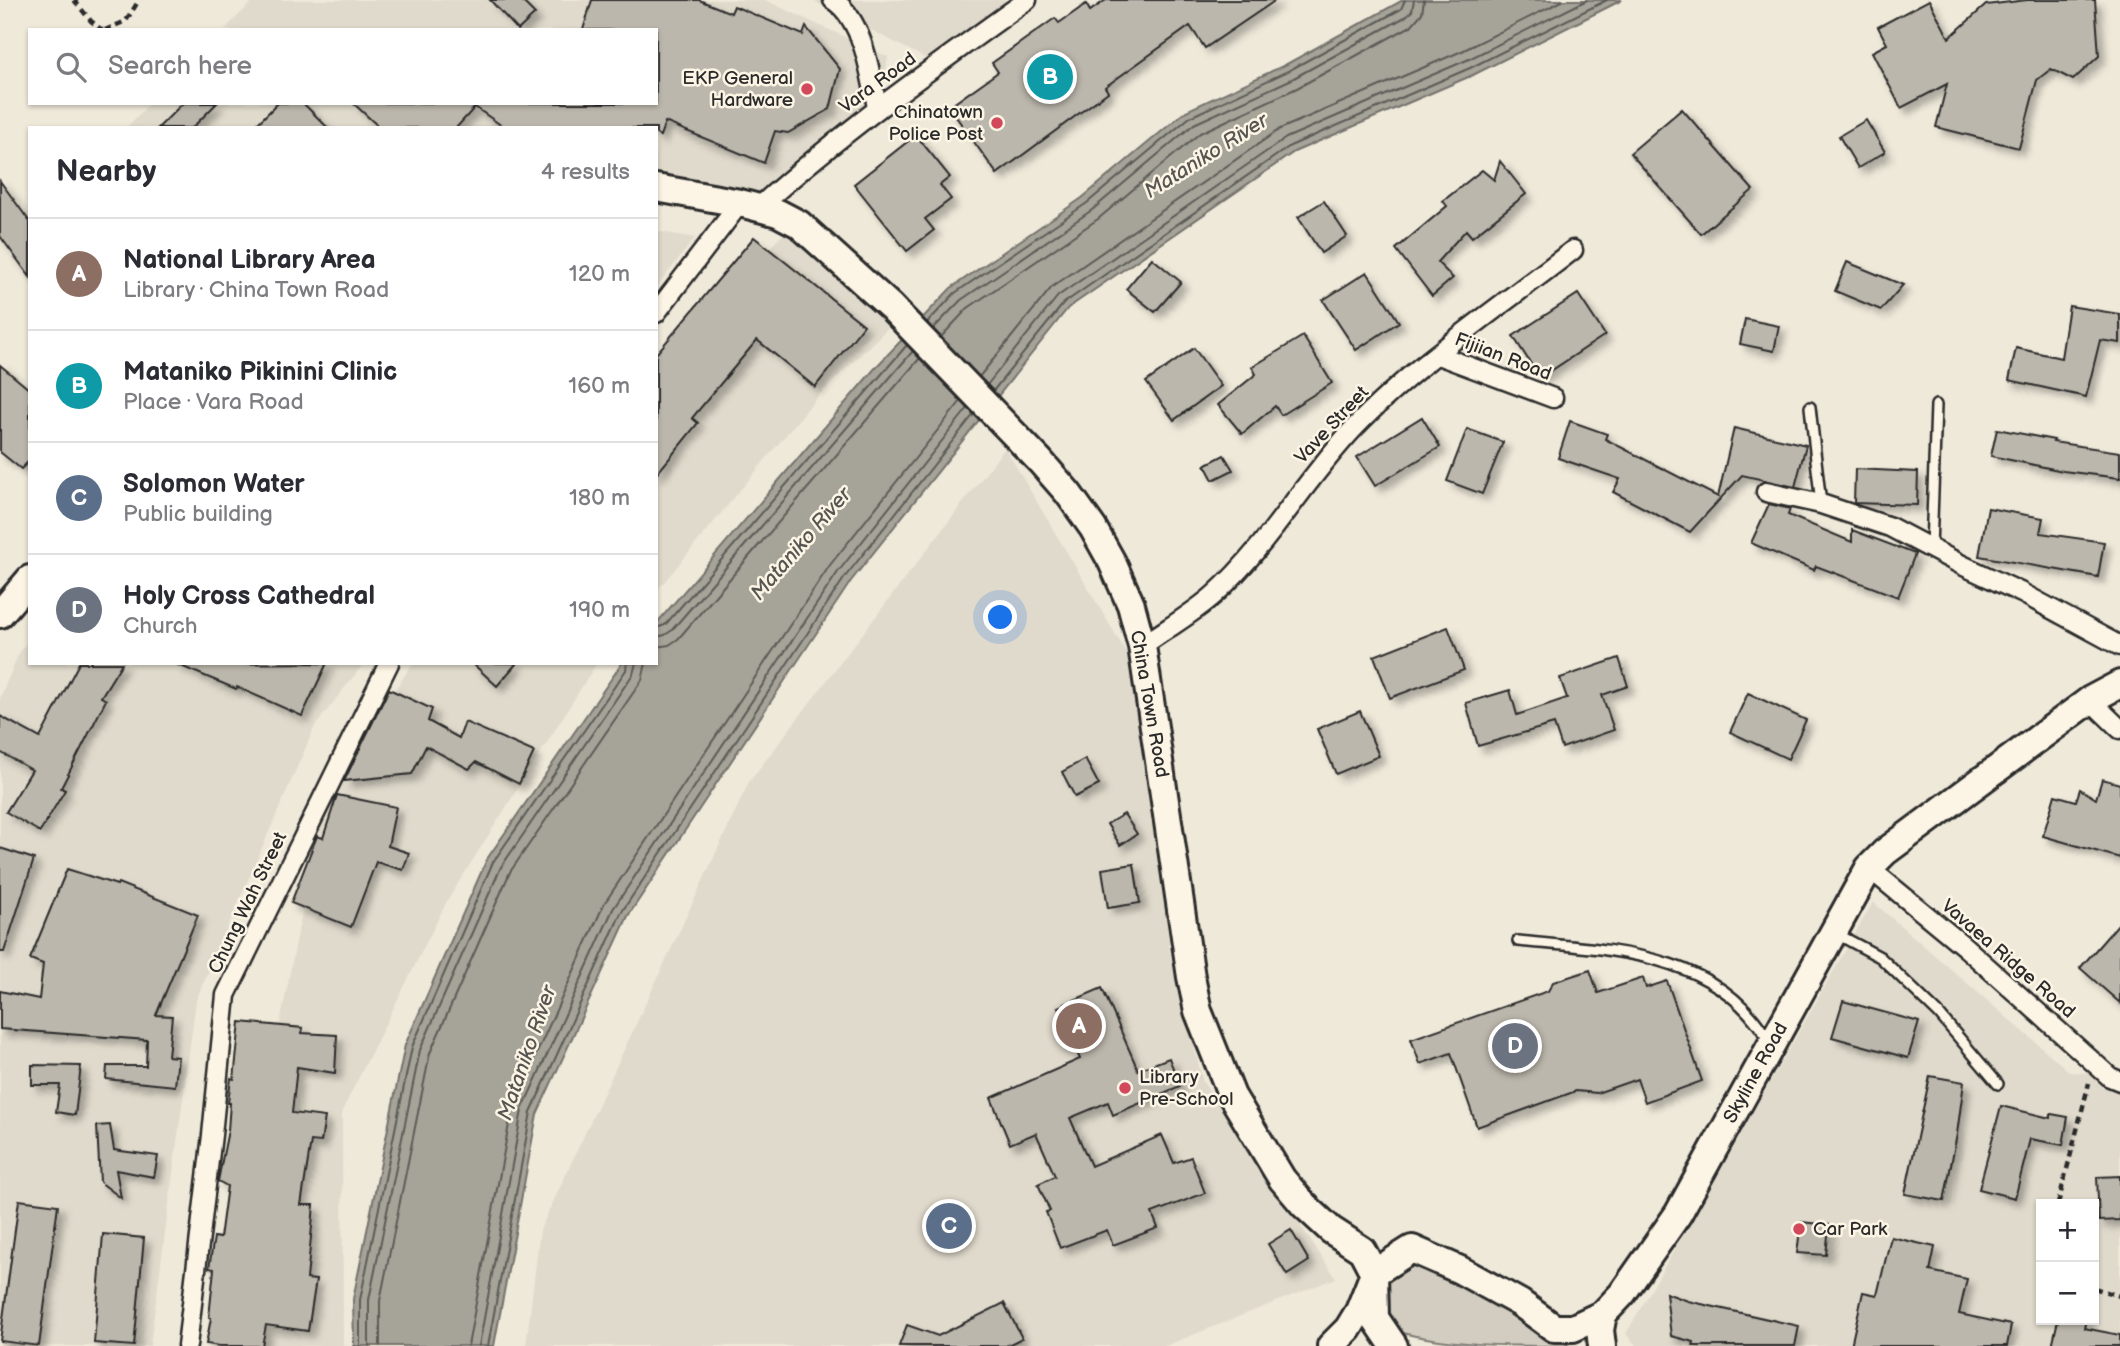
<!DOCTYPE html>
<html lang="en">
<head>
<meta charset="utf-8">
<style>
  body { margin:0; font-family:"Balsamiq Sans",sans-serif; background:#f2f2f3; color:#2b2b33 }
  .controls { position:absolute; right:21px; bottom:21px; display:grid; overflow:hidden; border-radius:0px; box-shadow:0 2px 5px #0004 }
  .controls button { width:63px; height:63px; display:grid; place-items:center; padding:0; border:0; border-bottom:2px solid #e1e1e2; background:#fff; color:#2b2b33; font:35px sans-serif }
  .you { position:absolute; left:1001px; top:618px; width:24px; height:24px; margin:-18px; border:5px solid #fff; border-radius:50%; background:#1a73e8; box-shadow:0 0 0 10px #1a73e833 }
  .badge { display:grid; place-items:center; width:46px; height:46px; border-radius:50%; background:#b45309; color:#fff; font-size:23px; font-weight:700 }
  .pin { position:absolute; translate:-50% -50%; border:4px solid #fff; box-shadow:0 2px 7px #0006 }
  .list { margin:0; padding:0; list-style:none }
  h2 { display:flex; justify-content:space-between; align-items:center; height:91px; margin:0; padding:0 28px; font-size:30px }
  h2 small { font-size:23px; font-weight:400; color:#7c7c81 }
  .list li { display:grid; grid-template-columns:46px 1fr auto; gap:21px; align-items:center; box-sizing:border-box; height:112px; padding:0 28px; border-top:2px solid #e1e1e2 }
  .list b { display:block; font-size:26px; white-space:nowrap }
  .list p { margin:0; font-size:23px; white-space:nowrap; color:#7c7c81 }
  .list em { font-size:23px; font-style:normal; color:#7c7c81 }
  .icon { flex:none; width:38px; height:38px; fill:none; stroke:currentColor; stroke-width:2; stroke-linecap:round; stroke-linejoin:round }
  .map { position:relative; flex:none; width:2120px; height:1346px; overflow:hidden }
  .search { position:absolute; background:#fff; box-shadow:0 2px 5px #0004; left:28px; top:28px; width:630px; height:77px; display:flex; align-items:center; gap:18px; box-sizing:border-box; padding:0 24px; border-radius:0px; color:#7c7c81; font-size:26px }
  .panel { position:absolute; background:#fff; box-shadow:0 2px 5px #0004; left:28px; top:126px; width:630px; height:539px; border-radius:0px }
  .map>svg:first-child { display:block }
  .built { fill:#e0dacc; fill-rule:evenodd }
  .green { fill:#d2cdc0; stroke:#7e7c76; stroke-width:2 }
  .water { fill:#a6a399; stroke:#75736d; stroke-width:2 }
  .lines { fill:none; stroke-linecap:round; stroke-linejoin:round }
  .shore { stroke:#5c5b57; stroke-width:2 }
  .building { fill:#bcb7ac; stroke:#2b2b2b; stroke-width:2; filter:url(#shadow) }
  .lane-casing { stroke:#2b2b2b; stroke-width:14 }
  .street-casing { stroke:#2b2b2b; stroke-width:23 }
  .secondary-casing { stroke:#2b2b2b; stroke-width:32 }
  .path { stroke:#2b2b2b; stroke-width:4.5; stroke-dasharray:7 5; stroke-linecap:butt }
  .lane { stroke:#fcf5e5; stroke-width:9 }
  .street { stroke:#fcf5e5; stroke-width:18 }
  .secondary { stroke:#fcf5e5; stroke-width:26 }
  .poi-dot { fill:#d1495b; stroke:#fcf5e5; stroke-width:2.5 }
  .labels { text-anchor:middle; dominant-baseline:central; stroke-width:5; stroke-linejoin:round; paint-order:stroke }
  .poi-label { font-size:19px; fill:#2b2b2b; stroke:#fcf5e5; text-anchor:end }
  .street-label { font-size:19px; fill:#2b2b2b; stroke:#fcf5e5 }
  .water-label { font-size:21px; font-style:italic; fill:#565552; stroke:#fcf5e5 }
</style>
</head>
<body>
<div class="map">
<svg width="2120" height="1346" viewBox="0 0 2120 1346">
  <defs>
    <filter id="shadow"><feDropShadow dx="6" dy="6" stdDeviation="3.5" flood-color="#0004"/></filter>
  </defs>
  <rect width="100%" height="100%" fill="#efe9da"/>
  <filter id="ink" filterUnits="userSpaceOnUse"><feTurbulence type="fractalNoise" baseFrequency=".0143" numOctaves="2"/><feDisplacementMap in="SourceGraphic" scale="14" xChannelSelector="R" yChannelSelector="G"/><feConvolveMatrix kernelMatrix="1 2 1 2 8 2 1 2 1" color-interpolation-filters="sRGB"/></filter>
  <g filter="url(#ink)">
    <!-- built -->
    <g class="built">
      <polygon points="254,0 765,0 888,57 879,113 762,199 656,181 656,128 126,128 150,103 656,103 656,30 224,30"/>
      <polygon points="812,0 1024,0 935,63"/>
      <polygon points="789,228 893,323 818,396 656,592 656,365"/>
      <polygon points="656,231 695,238 656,288"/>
      <polygon points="1005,448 1136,669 1170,952 1203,1082 1336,1278 1165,1346 526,1346 540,1230 749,782"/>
      <polygon points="30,638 30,663 364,663 315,726 196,1000 150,1346 0,1346 0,698 19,653"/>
      <polygon points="413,663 597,663 447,901 342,1111 343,1346 217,1346 325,794"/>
      <path d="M1873,902L2070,1072L2120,1075V1346H1637L1626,1334ZM2041,1204H2094V1320H2041Z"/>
    </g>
    <!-- green -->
    <path class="green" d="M1420,1262L1528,1320L1569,1346C1513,1346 1440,1346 1389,1329C1380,1293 1375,1269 1420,1262Z"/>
    <!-- water -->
    <polygon class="water" points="1403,0 1622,0 1473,75 1294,152 1068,308 851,581 628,916 537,1114 494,1346 354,1346 353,1299 405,1045 487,859 618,669 622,663 656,663 656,624 877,366 951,288 1082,198 1186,111 1285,65"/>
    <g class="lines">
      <!-- shore -->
      <g class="shore">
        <polyline points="927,323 955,293 1087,203 1190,117 1288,71 1401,9 1405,0"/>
        <polyline points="933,329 961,300 1092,210 1194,124 1292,79 1405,17 1412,11 1414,0"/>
        <polyline points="941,337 968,308 1098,219 1200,133 1297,88 1411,26 1422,13 1424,0"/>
        <polyline points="979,377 1052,287 1280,129 1462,51 1564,0"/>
        <polyline points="987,385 1058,296 1286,138 1467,60 1587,0"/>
        <polyline points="993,391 1064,303 1290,146 1470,68 1607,0"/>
        <polyline points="656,628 665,625 907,345"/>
        <polyline points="656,637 665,635 671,631 913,351"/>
        <polyline points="656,647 669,645 678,639 920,358"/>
        <polyline points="360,1346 360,1300 412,1047 493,862 626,670 627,663"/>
        <polyline points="369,1346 369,1300 420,1050 501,867 633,674 636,663"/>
        <polyline points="380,1346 380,1301 430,1053 510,872 642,680 646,663"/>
        <polyline points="468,1346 512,1108 604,904 830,565 961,401"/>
        <polyline points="479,1346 522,1110 613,909 838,572 968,408"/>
        <polyline points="488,1346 531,1112 621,913 845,577 974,414"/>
      </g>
    </g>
    <!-- building -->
    <g class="building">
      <polygon points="490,0 521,0 535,14 518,30"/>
      <polygon points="592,0 699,0 731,13 734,6 803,35 806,27 840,69 830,109 788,133 775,131 764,163 665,122 660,136 656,134 656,128 505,128 475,107 456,128 380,128 353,103 656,103 656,30 583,30"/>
      <polygon points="1106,0 1276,0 1205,48 1190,26 1105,87 1108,92 997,174 949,107 998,72 992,63 1055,18 1059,23 1086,4 1090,11"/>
      <polygon points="1929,0 1949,38 1986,5 2027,0 2095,0 2099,56 2073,80 2051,69 2037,80 2019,148 1936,127 1947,84 1901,108 1872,52 1887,44 1878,27"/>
      <polygon points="183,103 217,103 192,128 158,128"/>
      <polygon points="278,103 303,103 328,128 253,128"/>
      <polygon points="1682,109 1753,190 1701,234 1630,153"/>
      <polygon points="1866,120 1885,152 1858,168 1839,136"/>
      <polygon points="916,135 950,177 940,185 951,199 925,219 934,230 907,251 854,184"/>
      <polygon points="1500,161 1526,194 1472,237 1466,230 1437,262 1453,278 1432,296 1396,249 1447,206 1443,201 1482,170 1494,180"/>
      <polygon points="0,181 30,222 30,277 0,236"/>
      <polygon points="1324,201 1347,236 1321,253 1298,217"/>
      <polygon points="754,237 864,325 815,387 757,340 692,418 698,423 656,475 656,354"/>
      <polygon points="1152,258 1181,282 1155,312 1126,289"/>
      <polygon points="1847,262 1903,285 1881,310 1835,291"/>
      <polygon points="1367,272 1399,322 1356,350 1323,300"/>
      <polygon points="1578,294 1605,335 1540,378 1513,336"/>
      <polygon points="2069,306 2120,314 2120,343 2100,340 2086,397 2009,380 2016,348 2061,358"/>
      <polygon points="1745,319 1779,326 1774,351 1740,344"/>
      <polygon points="1303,336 1332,383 1281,415 1275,406 1242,434 1218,405 1256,374 1252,367"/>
      <polygon points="1194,348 1221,386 1174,420 1146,382"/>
      <polygon points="0,365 30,390 30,460 21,469 0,452"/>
      <polygon points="1422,417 1440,447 1375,486 1357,457"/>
      <polygon points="1570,421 1607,434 1605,439 1718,497 1734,428 1806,445 1795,487 1742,475 1690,532 1613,492 1620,479 1558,458"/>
      <polygon points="1467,429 1503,442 1482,494 1447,481"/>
      <polygon points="1997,429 2054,440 2053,442 2120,452 2120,478 2063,471 1991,456"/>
      <polygon points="1224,455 1233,470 1213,480 1205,465"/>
      <polygon points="1855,469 1918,472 1917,505 1854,503"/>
      <polygon points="1769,504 1790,509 1788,515 1852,542 1852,530 1915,554 1898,597 1816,566 1814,570 1751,543"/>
      <polygon points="1988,508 2043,518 2040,533 2104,542 2098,577 1979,556"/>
      <polygon points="1448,627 1464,670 1390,698 1374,656"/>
      <polygon points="1619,658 1628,686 1602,695 1614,730 1562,748 1554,724 1478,746 1466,703 1510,690 1517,715 1567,698 1560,678"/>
      <polygon points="79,663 122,663 101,697 106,700 61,788 65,790 40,832 6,812 32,770 0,752 0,716 40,738"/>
      <polygon points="327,663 302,716 237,687 236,689 176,664"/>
      <polygon points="472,663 517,663 497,686"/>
      <polygon points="389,689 432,709 428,721 459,738 465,722 534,752 519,784 476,762 469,769 426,746 412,774 344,781"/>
      <polygon points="1748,693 1806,720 1788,759 1730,732"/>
      <polygon points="1360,711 1379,756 1336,774 1317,729"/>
      <polygon points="1085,759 1099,785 1075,797 1062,772"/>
      <polygon points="2102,779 2120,784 2120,858 2043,836 2055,795 2076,801 2080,789 2096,799"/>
      <polygon points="337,795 396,807 388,846 409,853 403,870 376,862 351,927 291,903 317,836 323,838"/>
      <polygon points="1124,814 1137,834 1120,845 1107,824"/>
      <polygon points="0,848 34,859 4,952 0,952"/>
      <polygon points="1134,864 1140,903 1108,908 1102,869"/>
      <polygon points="67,869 117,885 118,883 198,915 156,1015 172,1016 168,1056 178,1057 175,1086 106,1079 107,1066 146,1066 147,1040 0,1029 0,991 39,999 43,964 30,959"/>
      <polygon points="2120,922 2120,1003 2080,968"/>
      <polygon points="1590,970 1598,993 1643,978 1646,988 1667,981 1702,1081 1645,1102 1637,1079 1597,1093 1576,1091 1477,1127 1451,1053 1420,1064 1411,1039 1548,991 1553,982"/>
      <polygon points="1102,988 1138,1070 1169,1058 1180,1086 1113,1115 1108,1102 1070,1118 1091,1166 1162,1135 1174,1163 1191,1157 1205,1193 1152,1213 1158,1228 1113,1245 1107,1230 1060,1248 1046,1212 1050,1211 1038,1184 1055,1176 1036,1133 1010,1144 991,1098 1080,1059 1058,1007"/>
      <polygon points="1843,1001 1919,1022 1908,1058 1832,1037"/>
      <polygon points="240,1022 303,1028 302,1033 337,1035 335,1073 297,1067 292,1113 325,1117 321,1142 311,1141 301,1205 314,1205 307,1279 316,1280 308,1331 266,1325 262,1346 220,1346 206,1344 211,1318 209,1317 214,1269 209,1268 214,1237 220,1238 227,1186 218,1181 228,1130 230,1103 228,1103 231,1078 234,1079"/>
      <polygon points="32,1065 81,1066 75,1115 56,1112 60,1085 32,1085"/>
      <polygon points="1930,1076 1964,1082 1957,1134 1944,1201 1905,1194"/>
      <polygon points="2001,1106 2050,1118 2051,1114 2068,1117 2063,1145 2030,1139 2015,1198 1979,1189"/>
      <polygon points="110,1125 114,1150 158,1156 154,1177 116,1170 121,1198 100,1182 97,1126"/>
      <polygon points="2120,1176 2120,1220 2099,1221 2097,1177"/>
      <polygon points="19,1200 58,1205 39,1346 0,1341"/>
      <polygon points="1801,1222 1829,1225 1826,1255 1797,1253"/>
      <polygon points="1291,1230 1309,1261 1287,1275 1268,1244"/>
      <polygon points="103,1234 144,1238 134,1346 94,1343"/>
      <polygon points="1891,1237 1935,1247 1930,1271 1967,1279 1959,1314 2011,1325 2007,1346 1851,1346 1863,1292 1877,1295"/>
      <polygon points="1666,1293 1688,1301 1799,1326 1795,1346 1693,1346 1694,1342 1671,1336"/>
      <polygon points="1004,1303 1022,1338 1006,1346 899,1346 907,1325 938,1336"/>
      <polygon points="2058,1320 2086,1320 2084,1328 2120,1335 2120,1346 2052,1346"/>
    </g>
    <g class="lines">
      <!-- lane casing -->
      <g class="lane-casing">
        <g id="lane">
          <polyline points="1810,407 1821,504"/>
          <polyline points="1931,549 1936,405"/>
          <polyline points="1837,934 1880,957 1939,1014 1998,1084"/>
          <path d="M1518,941C1609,950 1717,951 1768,1040"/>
        </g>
      </g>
      <!-- street casing -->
      <g class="street-casing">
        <g id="street">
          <path d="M833,0C863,19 871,75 877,108"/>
          <path d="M759,207C843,131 935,66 1027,0"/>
          <polyline points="656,313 740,203"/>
          <polyline points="1438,355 1553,398"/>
          <polyline points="1766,492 1821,504 1890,527 1962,565 2022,593 2120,646"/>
          <path d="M1142,646C1166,629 1194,613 1215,594C1269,545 1305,479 1355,427C1418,362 1500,307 1573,250"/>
          <polyline points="2090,700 2120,729"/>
          <polyline points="1869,868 1965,947 2110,1077 2120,1081"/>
          <polyline points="187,1346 212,1135 226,995 389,663"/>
        </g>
      </g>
      <!-- secondary casing -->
      <g class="secondary-casing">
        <g id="secondary">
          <polyline points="656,188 740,203 778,213 799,224 891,307 1040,461 1068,493 1093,528 1112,562 1131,605 1142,646 1191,977 1198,1011 1232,1096 1282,1179 1304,1205 1331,1230 1362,1250 1374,1273 1375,1318 1394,1346"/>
          <polyline points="0,614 30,579"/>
          <polyline points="1374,1273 1412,1249 1460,1270 1520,1303 1554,1328 1573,1328 1603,1314 1622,1294 1678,1214 1869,868 1885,852 2090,700 2120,684"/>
          <polyline points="1331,1346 1348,1329 1359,1311 1371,1281"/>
          <polyline points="1602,1346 1600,1330 1603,1314"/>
        </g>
      </g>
      <!-- path -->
      <g class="path">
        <polyline points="74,0 91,21 102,30"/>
        <polyline points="105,30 126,21 139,0"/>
        <polyline points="2058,1204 2089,1083"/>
        <polyline points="2094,1288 2120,1296"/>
      </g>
      <!-- lane -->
      <use href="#lane" class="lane"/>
      <!-- street -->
      <use href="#street" class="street"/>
      <!-- secondary -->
      <use href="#secondary" class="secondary"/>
    </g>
  </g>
  <!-- markers -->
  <g class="poi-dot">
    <circle cx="807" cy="89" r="7"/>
    <circle cx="997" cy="123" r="7"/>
    <circle cx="1125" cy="1088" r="7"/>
    <circle cx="1799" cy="1229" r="7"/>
  </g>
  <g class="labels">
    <!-- poi labels -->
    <g class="poi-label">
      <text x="793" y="78">EKP General<tspan x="793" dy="22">Hardware</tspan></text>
      <text x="983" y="112">Chinatown<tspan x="983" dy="22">Police Post</tspan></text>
      <text x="1139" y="1077" text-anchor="start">Library<tspan x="1139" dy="22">Pre-School</tspan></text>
      <text x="1813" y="1229" text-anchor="start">Car Park</text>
    </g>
    <!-- street labels -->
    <g class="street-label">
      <text transform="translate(878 83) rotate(-36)">Vara Road</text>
      <text transform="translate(1503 357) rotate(21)">Fijiian Road</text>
      <text transform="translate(1332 425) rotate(-47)">Vave Street</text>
      <text transform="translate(1149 704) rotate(80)">China Town Road</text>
      <text transform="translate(248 903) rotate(-64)">Chung Wah Street</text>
      <text transform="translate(2008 959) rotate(41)">Vavaea Ridge Road</text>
      <text transform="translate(1756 1073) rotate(-61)">Skyline Road</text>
    </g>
    <!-- water labels -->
    <g class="water-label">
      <text transform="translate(1206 156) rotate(-32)">Mataniko River</text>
      <text transform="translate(801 544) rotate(-49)">Mataniko River</text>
      <text transform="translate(527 1053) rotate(-71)">Mataniko River</text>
    </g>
  </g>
</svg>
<div class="controls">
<button>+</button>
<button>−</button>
</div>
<div class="you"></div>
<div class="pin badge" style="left:1079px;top:1026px;background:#8d6e63">A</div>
<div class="pin badge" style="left:1050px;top:77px;background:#0f9aa8">B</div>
<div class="pin badge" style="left:949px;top:1226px;background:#5c6f8a">C</div>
<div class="pin badge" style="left:1515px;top:1046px;background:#6b7280">D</div>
<div class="search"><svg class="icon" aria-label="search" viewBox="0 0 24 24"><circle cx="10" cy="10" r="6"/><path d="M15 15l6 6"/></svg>Search here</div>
<section class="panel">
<h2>Nearby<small>4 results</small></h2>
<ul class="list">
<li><span class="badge" style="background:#8d6e63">A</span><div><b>National Library Area</b><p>Library · China Town Road</p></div><em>120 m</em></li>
<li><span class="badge" style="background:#0f9aa8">B</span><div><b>Mataniko Pikinini Clinic</b><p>Place · Vara Road</p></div><em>160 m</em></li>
<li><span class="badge" style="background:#5c6f8a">C</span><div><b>Solomon Water</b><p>Public building</p></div><em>180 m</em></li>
<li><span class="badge" style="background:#6b7280">D</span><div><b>Holy Cross Cathedral</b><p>Church</p></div><em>190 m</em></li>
</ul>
</section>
</div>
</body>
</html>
